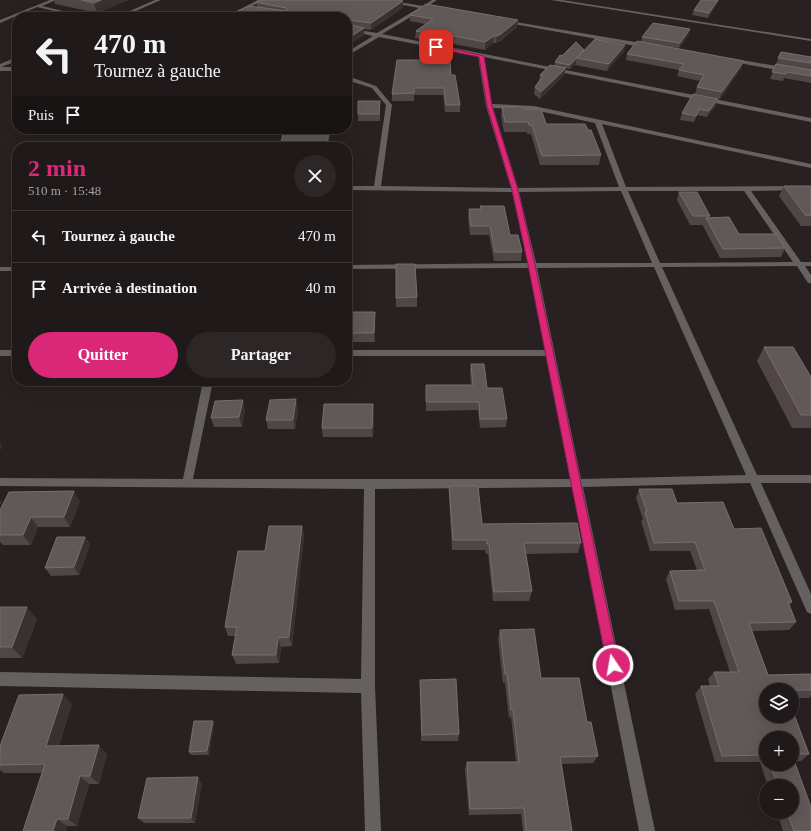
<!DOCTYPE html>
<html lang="fr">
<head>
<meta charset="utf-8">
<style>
  body { margin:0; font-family:Georgia,serif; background:#2c2626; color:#f1f3f6; height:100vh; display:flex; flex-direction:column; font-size:15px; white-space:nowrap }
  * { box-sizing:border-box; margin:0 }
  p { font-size:13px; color:#a1a0a2 }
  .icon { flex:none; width:22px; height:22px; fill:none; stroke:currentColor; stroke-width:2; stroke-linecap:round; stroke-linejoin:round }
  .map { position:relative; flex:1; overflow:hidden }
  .sheet { position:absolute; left:12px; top:142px; width:340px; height:244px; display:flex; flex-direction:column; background:#1f1919; border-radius:16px; box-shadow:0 4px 16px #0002,0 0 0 1px #3c3838 }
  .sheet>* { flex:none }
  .top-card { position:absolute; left:12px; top:12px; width:340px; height:122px; border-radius:16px; box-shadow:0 4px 16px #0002,0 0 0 1px #3c3838; background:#1f1919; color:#f1f3f6; overflow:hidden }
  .buttons { position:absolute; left:759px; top:683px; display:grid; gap:8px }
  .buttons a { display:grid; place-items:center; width:40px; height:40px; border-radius:50%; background:#1f1919; box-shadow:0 4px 16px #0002,0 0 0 1px #3c3838; font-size:20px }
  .pin { position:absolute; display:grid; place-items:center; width:34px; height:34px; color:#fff; margin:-17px; border-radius:8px; box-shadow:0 2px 6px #0006 }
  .me { position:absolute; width:44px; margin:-22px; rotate:348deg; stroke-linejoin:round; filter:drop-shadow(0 0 3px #0008) }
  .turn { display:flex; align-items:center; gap:14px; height:84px; padding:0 16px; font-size:18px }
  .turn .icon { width:52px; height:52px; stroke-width:2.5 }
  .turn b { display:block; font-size:28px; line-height:34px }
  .then { display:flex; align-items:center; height:38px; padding:0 16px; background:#0003; gap:8px; font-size:15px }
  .round { display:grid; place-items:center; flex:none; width:42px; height:42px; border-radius:21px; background:#2c2626 }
  .summary { display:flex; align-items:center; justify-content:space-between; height:68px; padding:0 16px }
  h1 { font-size:24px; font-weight:800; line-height:30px; color:#db2777 }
  .action { display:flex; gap:8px; margin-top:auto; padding:8px 16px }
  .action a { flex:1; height:46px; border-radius:24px; background:#db2777; color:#fff; font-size:16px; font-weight:800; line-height:46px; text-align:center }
  .action a+a { background:#2c2626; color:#f1f3f6 }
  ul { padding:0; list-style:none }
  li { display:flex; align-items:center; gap:12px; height:52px; padding:0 16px; border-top:1px solid #3c3838 }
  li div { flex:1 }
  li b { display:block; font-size:15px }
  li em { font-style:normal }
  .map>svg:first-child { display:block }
</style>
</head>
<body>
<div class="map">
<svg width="811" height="831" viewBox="0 0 811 831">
  <rect width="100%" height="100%" fill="#292121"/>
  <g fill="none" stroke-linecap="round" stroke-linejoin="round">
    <!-- minor -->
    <g fill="#666161" fill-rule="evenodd">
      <polygon points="50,0 56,0 42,6 88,17 80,17 37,7 0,23 0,20"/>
      <polygon points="155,0 161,0 122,17 116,17"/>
      <polygon points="258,0 264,0 231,17 225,17"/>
      <path d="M377,0H387L423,6L432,0H437L428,6L437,8V10L424,9L382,34L811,118V122L484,57L492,104L534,106L811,164V168L602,124L626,187L811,186V190L751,191L801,262H811V266H805L811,275V283H808L797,266L662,267L757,475H811V483H761L811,594V614L807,612L750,483L583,487L655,831H639L572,487L375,489V686L381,831H365L361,693L0,686V672L361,679L364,489L0,486V478L183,479L203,381H213L193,479H570L546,356H347V350H545L529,268L347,269V265L528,263L512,192L347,190V186H374L386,105L372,88L347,80V76L376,86L392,105L381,186L511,188L486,106L478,56L379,37L347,56V52L373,36L347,30V28L377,33L419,8ZM493,108L534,110L595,123L619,187L518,188ZM621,191L652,263H536L519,192ZM628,191H744L793,262L660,263ZM654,267L746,475L581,479L537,268Z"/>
      <polygon points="551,0 562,0 811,39 811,41"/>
      <polygon points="504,20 647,44 650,46 647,48 502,22"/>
      <polygon points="17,57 17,61 1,67 17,67 17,71 0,71 0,64"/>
      <polygon points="730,58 811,72 811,76 728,61 728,59"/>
      <rect x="0" y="267" width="17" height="4"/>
      <rect x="0" y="350" width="17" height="6"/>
    </g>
  </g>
  <!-- wall -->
  <g fill="#504646" fill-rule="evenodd">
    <polygon points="54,0 128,0 97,13 55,4"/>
    <polygon points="719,0 708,18 692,15 694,10"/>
    <polygon points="403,1 403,8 371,30 364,29 364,35 347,46 347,17 236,17 236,12 257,7 256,2"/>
    <polygon points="410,15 517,27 500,41 496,43 493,43 485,50 448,43 451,75 460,105 460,112 445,112 443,95 414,95 414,101 392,101 392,94 432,60 432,42 441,44 415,38 416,31 425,24 410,21"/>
    <polygon points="689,34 679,48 641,42 642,37"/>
    <polygon points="625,45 624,51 607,71 575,65 576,63 570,69 565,68 564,75 540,99 534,94 535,87 539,82 540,75 554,66 555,62 562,56 584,50"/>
    <polygon points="781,52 811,57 811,83 784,78 783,81 770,79"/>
    <polygon points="627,54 742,67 720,99 695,94 697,87 700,81 677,76 679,70 626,60"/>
    <polygon points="380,101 380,121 358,121 358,114"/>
    <polygon points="716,105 707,117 697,115 694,122 680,120 682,113"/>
    <polygon points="502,107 523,109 546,124 588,130 601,155 599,165 540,165 531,134 527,134 527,132 504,132 501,116"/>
    <polygon points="784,186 811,186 811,226 801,226 779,196"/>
    <polygon points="679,192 710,216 710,218 739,234 785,248 781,257 720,258 703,226 703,225 690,225 677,200"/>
    <polygon points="480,206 510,235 522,252 521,261 494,261 489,235 470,235 468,218 469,209 480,209"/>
    <polygon points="396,264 417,297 417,307 396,307"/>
    <polygon points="375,321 375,342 349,342 348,333"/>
    <polygon points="764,347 811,377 811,428 792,428 757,361"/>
    <polygon points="471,364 507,419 506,427 480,428 478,410 426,411 426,385 471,385 470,372"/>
    <polygon points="298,409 295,429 268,429 266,420"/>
    <polygon points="245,410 242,427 214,427 211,418"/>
    <polygon points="374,413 373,437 323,437 322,428"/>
    <polygon points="449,486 482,524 581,543 578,553 526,554 532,591 529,601 493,601 488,554 486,554 485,550 452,550 449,496"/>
    <path d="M639,489L677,503L734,529L792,602L789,605L796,622L789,630L752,631L768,675L811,674V696L809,698H792V690H766L809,754L801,761H794L811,831H783L777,812H792V786H768L760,762H715L695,694L701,686H710L708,679L714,672H730L709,609L675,610L666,579L670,571L697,570L690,551H650L641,521L643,519L636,498ZM766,738L792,764H766Z"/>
    <polygon points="80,501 70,527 38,527 31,545 3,545 0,542 0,510"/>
    <polygon points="302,526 304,536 292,646 281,647 279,663 236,664 232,655 235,636 228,636 225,627 265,551"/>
    <polygon points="85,537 90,545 79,575 51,576 45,568"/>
    <polygon points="0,607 37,619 22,658 0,658"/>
    <polygon points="500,630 541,678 587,722 598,756 593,763 562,764 572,831 523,831 521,814 469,815 465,769 467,762 516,762 511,717 509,718 505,683 503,683 498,639"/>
    <polygon points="420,680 459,734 458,741 421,741"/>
    <polygon points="72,704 59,746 107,754 99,784 89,784 77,826 67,826 23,831 42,773 4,773 0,770 0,746"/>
    <polygon points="214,724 209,755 191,755 189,752"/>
    <polygon points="202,783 195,823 144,823 138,818"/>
  </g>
  <!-- shaded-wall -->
  <g fill="#393030">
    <polygon points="101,0 128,0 97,13 94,3"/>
    <polygon points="718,0 719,0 708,18 709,13"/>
    <polygon points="403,1 403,8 371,30 371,23"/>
    <polygon points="518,20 517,27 496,43 497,36"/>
    <polygon points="364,28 364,35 347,46 347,39"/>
    <polygon points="690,29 689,34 679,48 680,43"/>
    <polygon points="494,36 493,43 485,50 485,42"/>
    <polygon points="625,45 624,51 607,71 609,64"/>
    <polygon points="576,59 576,63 570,69 570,65"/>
    <polygon points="744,61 742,67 720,99 722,92"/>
    <polygon points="566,68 564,75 540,99 541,92"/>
    <polygon points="718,99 716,105 707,117 709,111"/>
    <polygon points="329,129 331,129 329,147 327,147"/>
    <polygon points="375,312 375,342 374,333"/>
    <polygon points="296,399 298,409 295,429 293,420"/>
    <polygon points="243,400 245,410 242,427 239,417"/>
    <polygon points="373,404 374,413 373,437 372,428"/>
    <polygon points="0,443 2,446 0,451"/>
    <polygon points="74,491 80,501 70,527 64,517"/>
    <polygon points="0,500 2,502 0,506"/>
    <polygon points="31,517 38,527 31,545 23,535"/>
    <polygon points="302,526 304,536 292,646 289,637"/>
    <polygon points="85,537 90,545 79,575 74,567"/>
    <polygon points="27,607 37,619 22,658 12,647"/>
    <polygon points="278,638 281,647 279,663 276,655"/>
    <polygon points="63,694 72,704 56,755 46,746"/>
    <polygon points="213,721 214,724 209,755 207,751"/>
    <polygon points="99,745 107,754 99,784 90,776"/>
    <polygon points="80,776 89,784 77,826 68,819"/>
    <polygon points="198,777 202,783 195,823 191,818"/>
    <polygon points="57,819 67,826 66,831 53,831"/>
  </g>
  <!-- building -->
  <g fill="#615858" stroke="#776e6e">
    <polygon points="81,0 101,0 94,3"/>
    <polygon points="261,0 400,0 403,1 371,23 347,20 347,17 249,17 252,16 236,12 249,6 286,11 286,8 256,2"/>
    <polygon points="701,0 718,0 709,13 694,10"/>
    <polygon points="426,4 518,20 501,34 497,36 494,36 485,42 448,35 448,38 416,31 433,19 410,15"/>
    <polygon points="653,23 690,29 680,43 642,37"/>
    <polygon points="347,24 364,28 347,39"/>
    <polygon points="595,39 625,45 609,64 577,58"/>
    <polygon points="637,41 744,61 722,92 697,87 704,75 679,70 684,64 627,54"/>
    <polygon points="432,42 449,45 451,75 455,75 460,105 446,105 444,88 414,88 414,93 392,94 397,60 433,60"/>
    <polygon points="576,42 584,50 570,65 555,62 560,55 562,56"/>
    <polygon points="781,52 811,57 811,63 778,58"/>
    <polygon points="776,64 811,70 811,76 787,72 786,74 772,72"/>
    <polygon points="550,65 566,68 541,92 535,87 543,76 540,75"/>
    <polygon points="693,94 718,99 709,111 699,109 696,116 682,113"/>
    <polygon points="358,101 380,101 379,114 358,114"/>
    <polygon points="502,107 522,107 523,109 541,109 546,124 585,124 588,130 591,130 601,155 542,156 532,125 529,125 528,122 505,122"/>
    <polygon points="284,129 329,129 327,147 280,147"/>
    <polygon points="784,186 811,186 811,215 806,216"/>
    <polygon points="679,192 697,192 710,216 693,216"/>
    <polygon points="480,206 504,206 510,235 518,235 522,252 495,252 490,226 471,226 469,209 481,209"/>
    <polygon points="729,217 739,234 776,234 785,248 723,249 706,218"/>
    <polygon points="396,264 415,264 417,297 396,298"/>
    <polygon points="350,312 375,312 374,333 348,333"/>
    <polygon points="764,347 793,347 811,377 811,415 801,415"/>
    <polygon points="471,364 484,364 487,388 502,388 507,419 480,419 479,402 426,402 426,385 473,385"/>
    <polygon points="296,399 293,420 266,420 270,400"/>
    <polygon points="243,400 239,417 211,418 215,401"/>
    <polygon points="324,404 373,404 372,428 322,428"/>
    <polygon points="449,486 478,486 482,524 577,523 581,543 524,543 532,591 494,592 489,544 487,544 487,540 453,540"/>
    <polygon points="639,489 672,489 677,503 723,502 734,529 761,528 792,602 788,602 796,622 749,623 768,675 811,674 811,690 766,690 766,716 792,716 792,709 809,754 792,754 792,738 766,738 766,755 722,756 701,686 719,686 714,672 739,672 714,601 679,601 670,571 705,570 695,542 654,543 645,512 647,512"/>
    <polygon points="74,491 64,517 31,517 23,535 0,535 0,510 9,492"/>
    <polygon points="269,526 302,526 289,637 278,638 276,655 232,655 237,627 225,627 238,551 265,551"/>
    <polygon points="57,537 85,537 74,567 45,568"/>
    <polygon points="0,607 27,607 12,647 0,647"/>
    <polygon points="534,629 541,678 579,678 587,722 591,722 598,756 560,757 572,831 526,831 524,808 470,809 467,762 519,762 513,709 511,710 507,674 505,674 500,630"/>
    <polygon points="456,679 459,734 422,735 420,680"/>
    <polygon points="63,694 46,746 99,745 90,776 80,776 68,819 57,819 53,831 23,831 45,764 0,765 0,746 19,695"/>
    <polygon points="194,721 213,721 207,751 189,752"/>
    <polygon points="792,755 811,807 811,831 794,831 787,812 792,812 792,786 778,786 770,764 792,764"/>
    <polygon points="198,777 191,818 138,818 147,778"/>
  </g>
  <!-- route -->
  <polygon fill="#db2777" stroke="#8e194d" points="436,45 484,56 492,106 518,190 535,265 619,665 617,669 613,671 609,669 607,665 528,265 512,190 487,106 479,57 435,48"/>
</svg>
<div class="buttons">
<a><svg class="icon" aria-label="layers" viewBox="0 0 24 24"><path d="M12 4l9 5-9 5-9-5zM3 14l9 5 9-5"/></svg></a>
<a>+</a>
<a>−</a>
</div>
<div class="pin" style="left:436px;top:47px;background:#d93025"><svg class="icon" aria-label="arrive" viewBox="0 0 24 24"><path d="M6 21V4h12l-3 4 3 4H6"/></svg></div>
<svg class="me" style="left:613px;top:665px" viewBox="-20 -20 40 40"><circle r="17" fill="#db2777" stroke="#fff" stroke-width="3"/><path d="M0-11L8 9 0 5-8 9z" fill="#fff"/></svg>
<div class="top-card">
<div class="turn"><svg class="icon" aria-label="left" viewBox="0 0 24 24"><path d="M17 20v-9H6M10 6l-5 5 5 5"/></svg><div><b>470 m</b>Tournez à gauche</div></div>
<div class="then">Puis<svg class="icon" aria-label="arrive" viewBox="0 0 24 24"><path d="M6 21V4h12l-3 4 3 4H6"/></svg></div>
</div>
<section class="sheet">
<div class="summary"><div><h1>2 min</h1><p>510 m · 15:48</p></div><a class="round"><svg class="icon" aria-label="close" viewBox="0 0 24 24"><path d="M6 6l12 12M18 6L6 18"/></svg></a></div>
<ul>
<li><svg class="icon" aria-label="left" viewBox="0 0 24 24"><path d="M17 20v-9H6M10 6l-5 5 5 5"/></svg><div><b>Tournez à gauche</b></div><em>470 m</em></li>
<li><svg class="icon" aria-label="arrive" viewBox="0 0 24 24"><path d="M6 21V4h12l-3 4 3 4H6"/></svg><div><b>Arrivée à destination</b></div><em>40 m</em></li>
</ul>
<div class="action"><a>Quitter</a><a>Partager</a></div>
</section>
</div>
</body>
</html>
